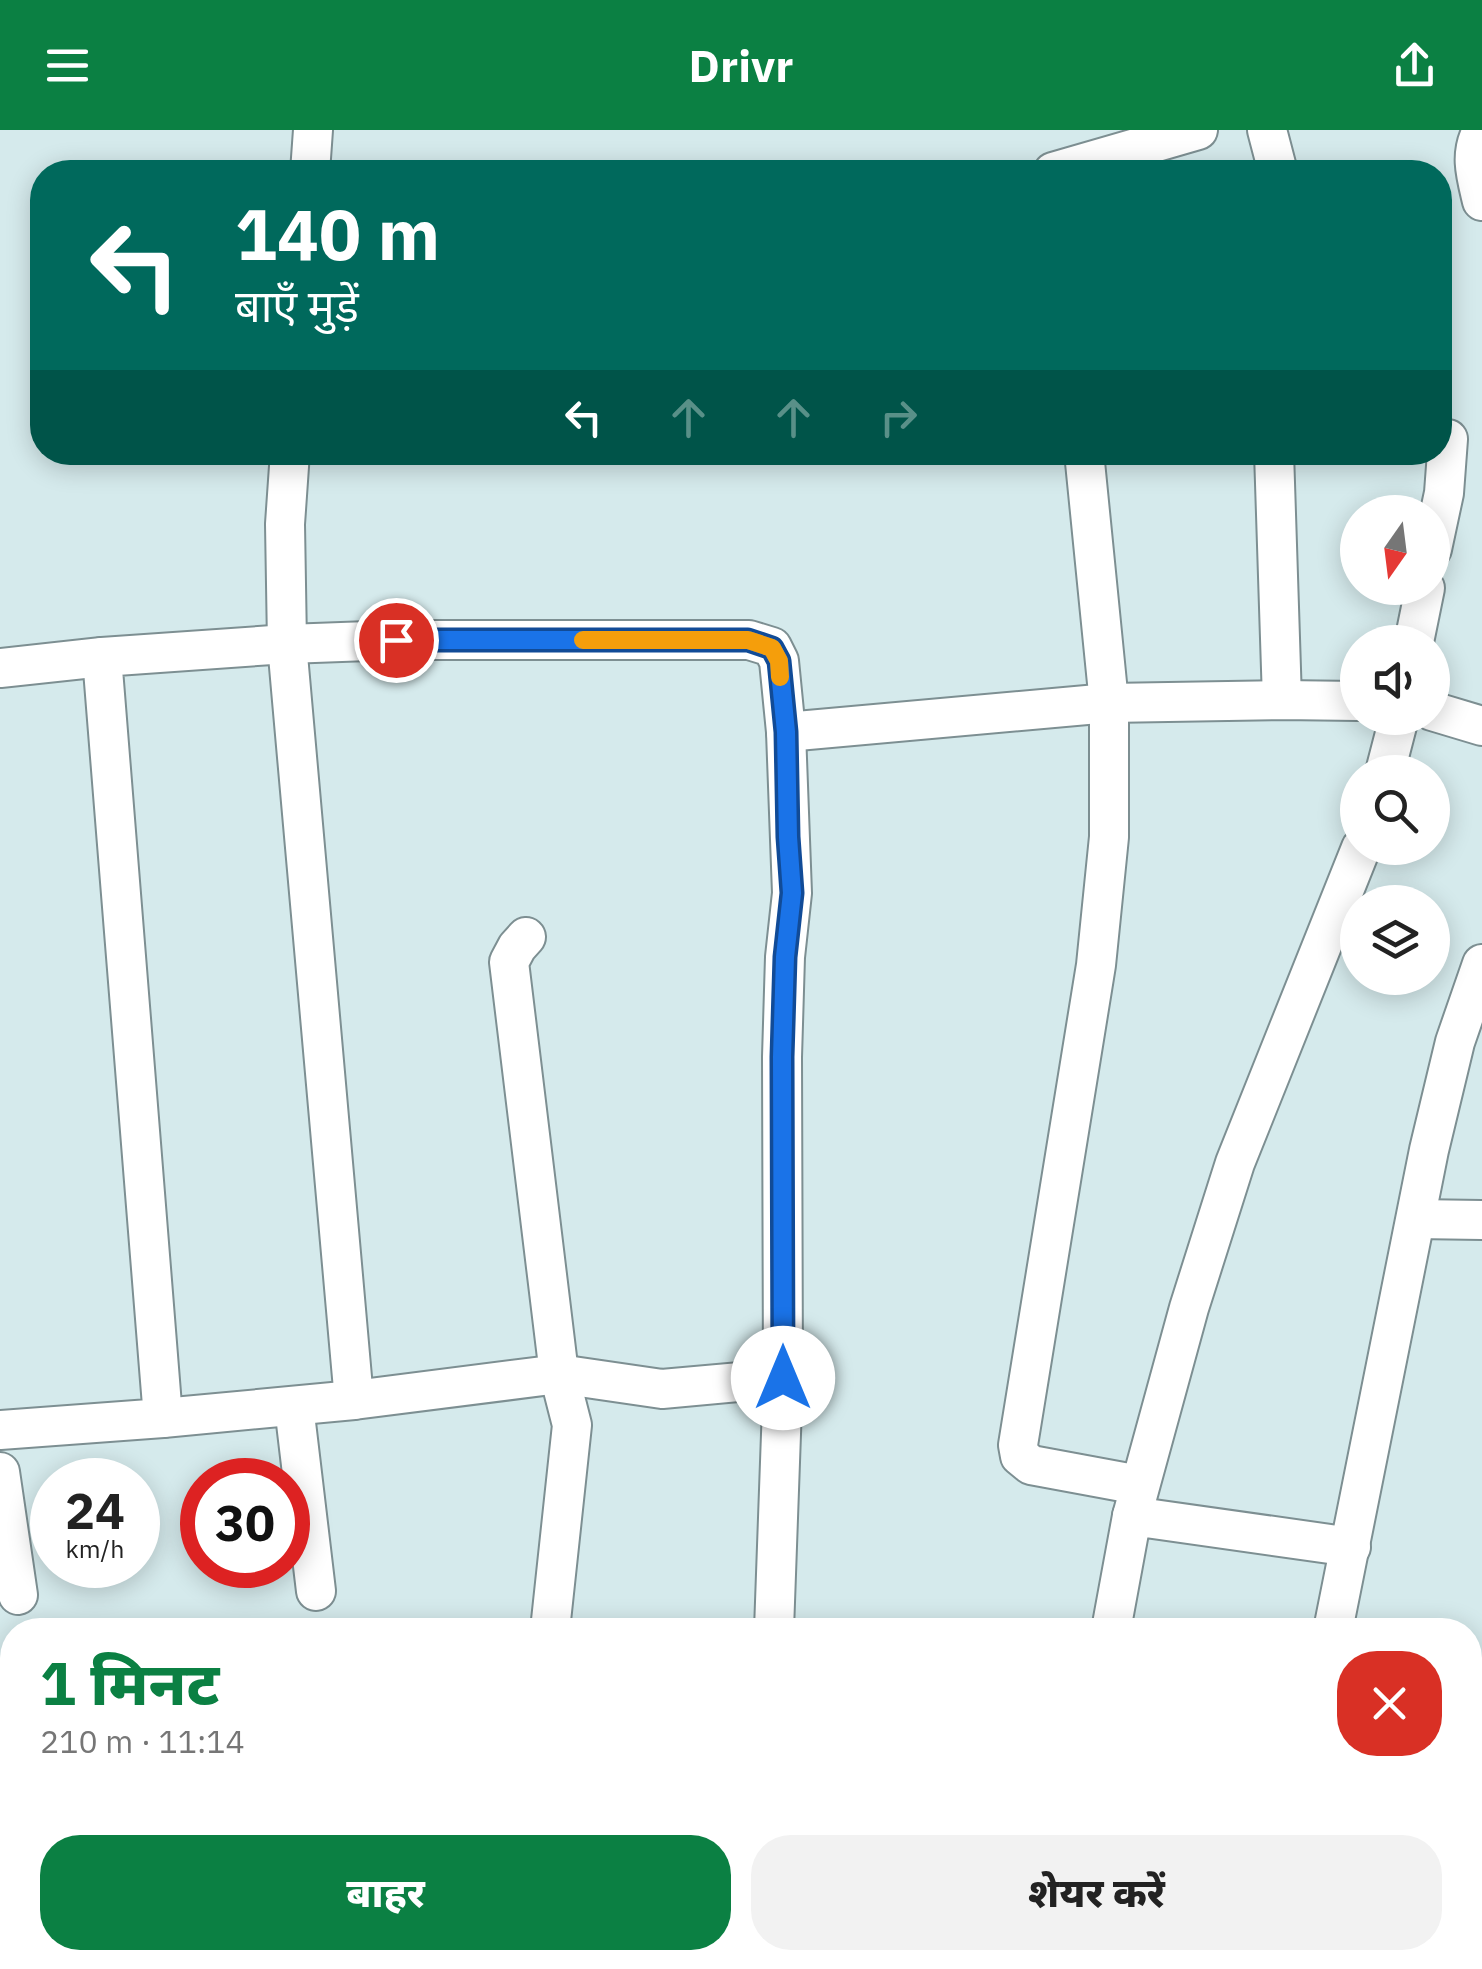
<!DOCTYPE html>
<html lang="hi">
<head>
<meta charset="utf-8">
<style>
  body { margin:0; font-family:"IBM Plex Sans","Noto Sans Devanagari",sans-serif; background:#f2f2f2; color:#222; height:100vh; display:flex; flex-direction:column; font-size:38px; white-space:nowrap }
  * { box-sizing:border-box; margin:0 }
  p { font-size:32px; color:#767676 }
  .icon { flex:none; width:55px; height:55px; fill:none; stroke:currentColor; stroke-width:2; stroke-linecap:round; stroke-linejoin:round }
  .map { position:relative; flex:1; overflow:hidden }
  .panel { position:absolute; left:0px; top:1488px; width:1482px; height:352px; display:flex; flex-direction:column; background:#fff; border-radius:40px 40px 0 0; box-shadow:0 5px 25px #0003 }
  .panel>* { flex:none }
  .top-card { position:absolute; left:30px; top:30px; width:1422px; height:305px; border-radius:40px; box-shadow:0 5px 25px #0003; background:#00695c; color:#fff; overflow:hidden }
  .needle { width:65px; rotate:194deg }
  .fabs { position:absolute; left:1340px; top:365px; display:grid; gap:20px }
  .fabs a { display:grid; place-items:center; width:110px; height:110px; border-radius:50%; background:#fff; box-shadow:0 5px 25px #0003; font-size:50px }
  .speed { position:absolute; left:30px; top:1328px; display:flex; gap:20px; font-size:50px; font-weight:700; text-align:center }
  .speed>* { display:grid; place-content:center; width:130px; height:130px; border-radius:50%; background:#fff; box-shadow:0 5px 25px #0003; line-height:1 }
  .speed small { font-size:25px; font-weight:400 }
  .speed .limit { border:15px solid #d22; background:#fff; color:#111 }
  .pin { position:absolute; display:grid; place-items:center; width:85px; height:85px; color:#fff; margin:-42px; border:5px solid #fff; border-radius:50%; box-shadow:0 2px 10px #0007 }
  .me { position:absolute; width:110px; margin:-55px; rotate:0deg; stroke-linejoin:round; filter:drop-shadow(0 0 8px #0008) }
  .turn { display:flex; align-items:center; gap:35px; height:210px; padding:0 40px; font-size:45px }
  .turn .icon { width:130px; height:130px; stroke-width:2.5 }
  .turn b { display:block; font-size:70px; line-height:85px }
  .lanes { display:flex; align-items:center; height:95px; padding:0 40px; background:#0003; justify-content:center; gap:50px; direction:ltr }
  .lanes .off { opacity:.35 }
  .round { display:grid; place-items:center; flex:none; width:105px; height:105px; border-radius:40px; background:#f2f2f2 }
  .head { display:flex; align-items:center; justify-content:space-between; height:170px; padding:0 40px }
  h1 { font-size:60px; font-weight:800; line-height:75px; color:#0b8043 }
  .action { display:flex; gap:20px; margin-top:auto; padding:20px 40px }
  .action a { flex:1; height:115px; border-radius:40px; background:#0b8043; color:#fff; font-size:40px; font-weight:800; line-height:115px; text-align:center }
  .action a+a { background:#f2f2f2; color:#222 }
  header { display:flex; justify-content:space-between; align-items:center; height:130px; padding:0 40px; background:#0b8043; color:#fff; font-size:45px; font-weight:800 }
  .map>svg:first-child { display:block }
</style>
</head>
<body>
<header><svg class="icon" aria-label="menu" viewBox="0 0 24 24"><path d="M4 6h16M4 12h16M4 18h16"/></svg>Drivr<svg class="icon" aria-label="share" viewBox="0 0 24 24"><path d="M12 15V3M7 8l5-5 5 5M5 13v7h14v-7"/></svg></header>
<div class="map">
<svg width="1482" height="1839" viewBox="0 0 1482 1839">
  <rect width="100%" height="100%" fill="#d5eaec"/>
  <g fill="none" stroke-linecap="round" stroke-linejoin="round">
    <defs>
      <g id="minor">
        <polyline points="1267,0 1278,42"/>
        <path d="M1482,1C1469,24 1476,46 1482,71"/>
        <polyline points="310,42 313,0"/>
        <polyline points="1053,42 1198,0"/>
        <polyline points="290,322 285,394 287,514 354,1270 559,1244 662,1259 783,1248 774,1500"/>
        <polyline points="1084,322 1109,573 1109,707 1096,835 1018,1315 1020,1326 1031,1335 1139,1355"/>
        <polyline points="1274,322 1282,570"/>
        <polyline points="1432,419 1444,363 1448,309 1440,308"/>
        <polyline points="1414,512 1425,458"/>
        <polyline points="0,538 102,527"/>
        <polyline points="1432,581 1482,596"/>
        <polyline points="786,602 1109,573 1282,570 1358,571"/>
        <polyline points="1385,642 1399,588"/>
        <polyline points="526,807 517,817 509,832 559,1244 572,1295 550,1500"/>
        <polyline points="1416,1089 1482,1090"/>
        <polyline points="294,1276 316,1461"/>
        <polyline points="163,1288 354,1270"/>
        <polyline points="0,1300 163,1288 102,527 287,514 396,510 749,510 772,517 779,531 786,602 792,763 785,827 782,927 783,1248"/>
        <polyline points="0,1342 18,1465"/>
        <polyline points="1132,1386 1189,1178 1235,1033 1361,718"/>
        <polyline points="1111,1500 1132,1386 1351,1417"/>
        <polyline points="1333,1500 1429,1020 1455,912 1482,834"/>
        <polyline points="796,1828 798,1839"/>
        <polyline points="1299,1828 1428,1839"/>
        <polyline points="512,1839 513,1828"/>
        <polyline points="1050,1839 1052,1828"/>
      </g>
    </defs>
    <!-- minor casing -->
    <use href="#minor" stroke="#7d8f92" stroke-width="42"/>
    <!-- minor -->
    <use href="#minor" stroke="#fff" stroke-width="38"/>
  </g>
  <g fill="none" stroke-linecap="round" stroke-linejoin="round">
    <defs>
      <polyline id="route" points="396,510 748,510 772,518 779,531 786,602 788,707 792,763 785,827 782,927 783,1248"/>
    </defs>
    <!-- route casing -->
    <use href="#route" stroke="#114b97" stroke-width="25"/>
    <!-- route -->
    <use href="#route" stroke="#1a73e8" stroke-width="18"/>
    <!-- slow -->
    <polyline stroke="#f59e0b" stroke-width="18" points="583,510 748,510 772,518 779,531 780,547"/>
  </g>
</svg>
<div class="fabs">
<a><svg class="needle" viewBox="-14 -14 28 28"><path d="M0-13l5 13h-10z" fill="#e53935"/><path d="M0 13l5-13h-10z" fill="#767676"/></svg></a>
<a><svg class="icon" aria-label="sound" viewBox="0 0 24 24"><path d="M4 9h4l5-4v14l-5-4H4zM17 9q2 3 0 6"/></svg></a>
<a><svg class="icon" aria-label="search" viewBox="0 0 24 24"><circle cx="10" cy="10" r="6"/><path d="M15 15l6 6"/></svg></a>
<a><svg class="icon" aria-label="layers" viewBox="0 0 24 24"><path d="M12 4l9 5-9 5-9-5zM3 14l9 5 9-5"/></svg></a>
</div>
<div class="speed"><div>24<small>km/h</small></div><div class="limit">30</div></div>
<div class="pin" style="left:396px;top:510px;background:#d93025"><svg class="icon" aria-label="arrive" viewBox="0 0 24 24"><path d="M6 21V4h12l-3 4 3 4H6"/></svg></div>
<svg class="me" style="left:783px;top:1248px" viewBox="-20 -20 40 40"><circle r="19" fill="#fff"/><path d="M0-13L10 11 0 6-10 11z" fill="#1a73e8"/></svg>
<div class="top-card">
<div class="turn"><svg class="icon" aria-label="left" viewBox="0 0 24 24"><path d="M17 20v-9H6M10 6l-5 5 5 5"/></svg><div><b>140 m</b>बाएँ मुड़ें</div></div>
<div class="lanes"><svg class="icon" aria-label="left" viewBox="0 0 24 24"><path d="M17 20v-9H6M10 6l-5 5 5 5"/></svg><svg class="icon off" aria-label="ahead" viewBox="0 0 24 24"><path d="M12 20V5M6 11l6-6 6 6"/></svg><svg class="icon off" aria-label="ahead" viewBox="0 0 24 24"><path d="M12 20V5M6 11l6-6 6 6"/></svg><svg class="icon off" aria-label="right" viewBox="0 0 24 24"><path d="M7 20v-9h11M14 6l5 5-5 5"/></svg></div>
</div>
<section class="panel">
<div class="head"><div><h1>1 मिनट</h1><p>210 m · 11:14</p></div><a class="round" style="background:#d93025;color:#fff"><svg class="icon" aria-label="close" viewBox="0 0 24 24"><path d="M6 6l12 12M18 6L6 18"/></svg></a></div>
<div class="action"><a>बाहर</a><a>शेयर करें</a></div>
</section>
</div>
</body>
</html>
